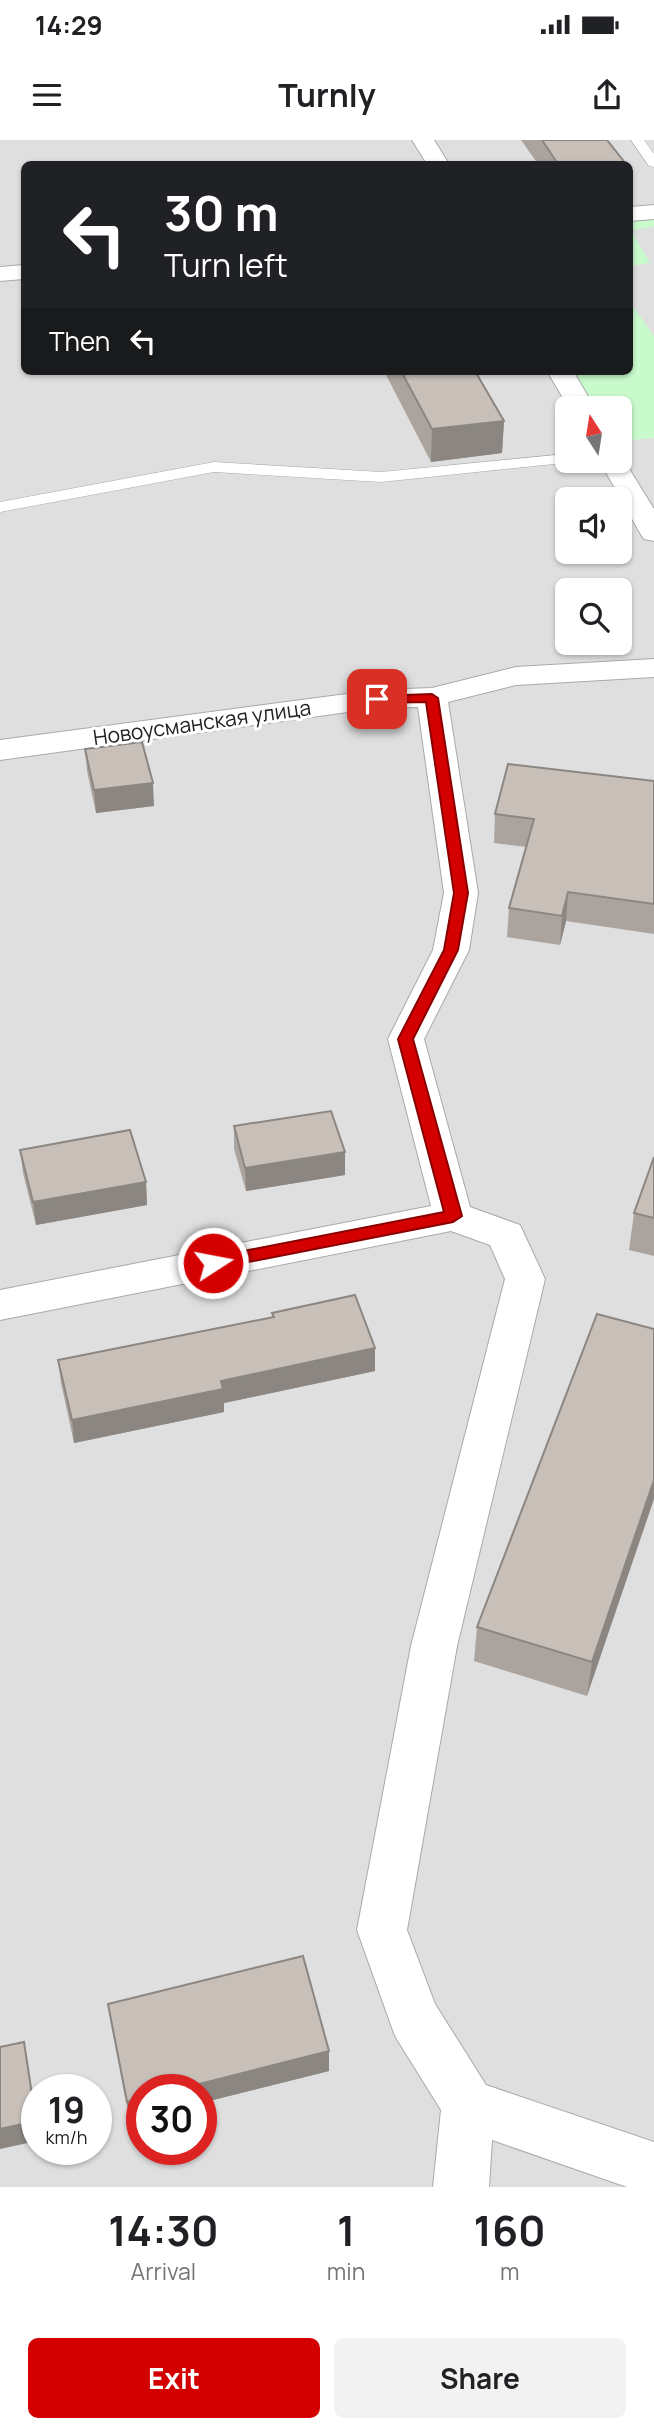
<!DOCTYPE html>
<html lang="en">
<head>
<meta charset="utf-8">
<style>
  body { margin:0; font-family:Manrope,sans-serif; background:#f2f2f2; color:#202124; height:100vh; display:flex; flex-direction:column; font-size:26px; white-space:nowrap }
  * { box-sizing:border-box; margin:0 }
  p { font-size:23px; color:#757577 }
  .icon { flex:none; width:38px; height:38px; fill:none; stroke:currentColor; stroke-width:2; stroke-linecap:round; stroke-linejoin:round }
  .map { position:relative; height:2047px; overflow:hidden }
  .drawer { display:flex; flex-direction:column; background:#fff; flex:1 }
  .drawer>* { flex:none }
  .hud { position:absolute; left:21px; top:21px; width:612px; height:214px; border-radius:10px; box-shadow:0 2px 5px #0004; background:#202124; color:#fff; overflow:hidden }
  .needle { width:46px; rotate:348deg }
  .fabs { position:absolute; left:555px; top:256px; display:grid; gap:14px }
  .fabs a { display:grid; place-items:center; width:77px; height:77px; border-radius:10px; background:#fff; box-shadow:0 2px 5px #0004; font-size:35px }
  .speed { position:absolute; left:21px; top:1934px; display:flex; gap:14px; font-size:35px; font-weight:700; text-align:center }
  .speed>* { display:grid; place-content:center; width:91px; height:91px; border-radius:50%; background:#fff; box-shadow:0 2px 5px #0004; line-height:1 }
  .speed small { font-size:18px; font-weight:400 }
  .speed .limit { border:10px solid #d22; background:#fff; color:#111 }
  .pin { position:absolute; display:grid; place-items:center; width:60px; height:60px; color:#fff; margin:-30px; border-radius:14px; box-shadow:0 4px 10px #0006 }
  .me { position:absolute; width:77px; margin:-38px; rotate:79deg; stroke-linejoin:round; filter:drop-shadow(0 0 5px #0008) }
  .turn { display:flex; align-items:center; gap:24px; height:147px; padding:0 28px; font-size:32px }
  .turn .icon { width:91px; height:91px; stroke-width:2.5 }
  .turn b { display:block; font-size:49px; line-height:60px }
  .then { display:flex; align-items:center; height:66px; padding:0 28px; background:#0003; gap:14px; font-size:26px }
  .eta { display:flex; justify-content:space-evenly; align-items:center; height:119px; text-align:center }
  .eta b { font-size:42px; font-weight:700; line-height:49px }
  .primary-button { display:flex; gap:14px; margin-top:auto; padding:14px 28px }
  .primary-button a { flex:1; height:80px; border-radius:10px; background:#d40000; color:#fff; font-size:28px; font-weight:700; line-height:80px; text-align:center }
  .primary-button a+a { background:#f2f2f2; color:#202124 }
  .status { display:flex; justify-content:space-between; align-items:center; height:49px; padding:0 35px; background:#fff; direction:ltr }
  .status svg { height:19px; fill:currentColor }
  header { display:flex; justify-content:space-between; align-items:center; height:91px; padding:0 28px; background:#fff; font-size:32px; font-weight:700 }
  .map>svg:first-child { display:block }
</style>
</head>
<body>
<div class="status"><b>14:29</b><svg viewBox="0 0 49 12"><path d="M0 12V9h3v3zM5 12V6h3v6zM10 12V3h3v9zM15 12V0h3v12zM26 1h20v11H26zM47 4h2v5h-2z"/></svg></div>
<header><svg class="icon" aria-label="menu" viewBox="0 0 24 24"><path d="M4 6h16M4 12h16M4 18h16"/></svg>Turnly<svg class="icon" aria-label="share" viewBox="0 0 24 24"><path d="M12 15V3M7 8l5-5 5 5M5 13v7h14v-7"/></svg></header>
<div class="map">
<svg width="654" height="2047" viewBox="0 0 654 2047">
  <rect width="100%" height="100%" fill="#f2efe9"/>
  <!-- residential -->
  <path fill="#e0dfdf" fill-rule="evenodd" d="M0,0H654V2047H0ZM24,24H630V231H24ZM567,268H620V320H567ZM567,359H620V411H567ZM567,450H620V502H567ZM37,1950H96V2009H37ZM142,1950H201V2009H142Z"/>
  <!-- park -->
  <g fill="#c8facc">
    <polygon points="654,79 654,87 631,90 650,123 630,126 630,82"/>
    <polygon points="630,162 654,196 654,298 620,301 620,268 595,268 572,231 630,231"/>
  </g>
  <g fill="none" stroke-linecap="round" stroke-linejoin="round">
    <defs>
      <g id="service">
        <polygon points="631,0 644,0 654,14 654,27 649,26"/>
        <polygon points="567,314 567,320 574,320 573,322 381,342 214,332 0,372 0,362 214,322 381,332"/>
      </g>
      <g id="minor">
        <polygon points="412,0 434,0 449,24 427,24"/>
        <polygon points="654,65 654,79 630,81 630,67"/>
        <polygon points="24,125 24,139 0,141 0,127"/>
        <polygon points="547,231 573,231 595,268 569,268"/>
        <polygon points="620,314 654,369 654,401 644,399 640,393 599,320 620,320"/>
        <polygon points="654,519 654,537 516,545 448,562 478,753 469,810 424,899 470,1067 520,1085 545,1139 457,1506 407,1790 435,1864 486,1945 654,2002 654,2047 627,2047 492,2000 489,2047 433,2047 441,1970 395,1896 357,1790 411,1506 505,1139 490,1105 451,1091 0,1180 0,1150 431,1066 388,899 433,810 444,753 418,567 377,568 0,620 0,600 377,550 432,548 516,527"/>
      </g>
    </defs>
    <!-- service casing -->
    <use href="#service" stroke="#a9a9a9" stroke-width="1"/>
    <!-- minor casing -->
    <use href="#minor" stroke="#a9a9a9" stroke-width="2"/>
    <!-- service -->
    <use href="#service" fill="#fff" fill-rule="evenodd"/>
    <!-- minor -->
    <use href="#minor" fill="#fff" fill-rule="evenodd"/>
  </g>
  <!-- wall -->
  <g fill="#aba49e">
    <polygon points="521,0 607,0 626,24 538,24"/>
    <polygon points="384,231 475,231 504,281 502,313 431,322"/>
    <polygon points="85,609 154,666 96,673 87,631"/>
    <polygon points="654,641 654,794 566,781 560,805 507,797 509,768 526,707 494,703 495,674"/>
    <polygon points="234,986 345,1035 246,1051 234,1009"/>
    <polygon points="20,1010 146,1042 147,1065 36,1085 23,1033"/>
    <polygon points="654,1017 654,1116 629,1110 634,1073"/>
    <polygon points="272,1173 375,1231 224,1263 224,1272 74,1303 61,1243 58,1220 272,1178"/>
    <polygon points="654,1189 587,1556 474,1521 477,1487"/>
    <polygon points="108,1864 329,1911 329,1931 201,1963 201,1950 142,1950 142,1978 130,1981 111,1884"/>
  </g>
  <!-- shaded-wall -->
  <g fill="#8b8681">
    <polygon points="504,281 502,313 431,322 432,289"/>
    <polygon points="153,643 154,666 96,673 94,650"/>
    <polygon points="568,752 566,781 560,805 562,776"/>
    <polygon points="345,1012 345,1035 246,1051 245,1028"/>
    <polygon points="146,1042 147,1065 36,1085 33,1062"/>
    <polygon points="375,1208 375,1231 224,1263 224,1272 74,1303 72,1280 221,1241"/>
    <polygon points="654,1340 654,1359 587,1556 592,1522"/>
    <polygon points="24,1902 37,1981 37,2001 0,2009 0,1989"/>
    <polygon points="329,1911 329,1931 201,1963 201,1950 176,1950"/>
    <polygon points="142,1958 142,1978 130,1981 127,1962"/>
  </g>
  <!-- building -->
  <g fill="#c7bfb8" stroke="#8b8681" stroke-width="2">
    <polygon points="542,0 607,0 626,24 558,24"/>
    <polygon points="401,231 475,231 504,281 432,289"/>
    <polygon points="142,602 153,643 94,650 85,609"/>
    <polygon points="508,624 654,641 654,764 568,752 562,776 509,768 534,679 495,674"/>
    <polygon points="331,971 345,1012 245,1028 234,986"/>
    <polygon points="130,990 146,1042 33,1062 20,1010"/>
    <polygon points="654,1017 654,1078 634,1073"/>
    <polygon points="355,1155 375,1208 221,1241 223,1249 72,1280 58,1220 274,1177 272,1173"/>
    <polygon points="597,1174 654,1189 654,1340 592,1522 477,1487"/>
    <polygon points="303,1816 329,1911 176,1950 142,1950 142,1958 127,1962 108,1864"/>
    <polygon points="24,1902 36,1981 0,1989 0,1907"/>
  </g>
  <!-- route -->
  <polygon fill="#d40000" stroke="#8a0000" stroke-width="2" points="432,554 438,558 468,753 458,810 413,899 462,1076 453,1082 213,1129 207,1127 205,1123 207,1118 213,1117 444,1072 398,899 444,810 454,753 426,562 377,563 371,559 377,556"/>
  <g text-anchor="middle" stroke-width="6" stroke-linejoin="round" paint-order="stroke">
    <!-- street labels -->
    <g font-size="21" fill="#222" stroke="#fff">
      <text transform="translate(202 583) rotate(-8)" y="7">Новоусманская улица</text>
    </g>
  </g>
</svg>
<div class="fabs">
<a><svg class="needle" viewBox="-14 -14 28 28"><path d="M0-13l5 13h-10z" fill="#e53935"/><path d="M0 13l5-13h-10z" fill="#757577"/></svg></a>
<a><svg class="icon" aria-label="sound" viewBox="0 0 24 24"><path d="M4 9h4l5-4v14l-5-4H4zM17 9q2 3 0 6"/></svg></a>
<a><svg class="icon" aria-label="search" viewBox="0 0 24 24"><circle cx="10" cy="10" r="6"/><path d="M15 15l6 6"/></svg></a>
</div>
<div class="speed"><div>19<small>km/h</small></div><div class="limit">30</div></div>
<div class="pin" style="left:377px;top:559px;background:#d93025"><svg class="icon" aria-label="arrive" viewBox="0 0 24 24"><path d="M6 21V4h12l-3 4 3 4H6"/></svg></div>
<svg class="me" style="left:213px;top:1123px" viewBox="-20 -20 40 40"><circle r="17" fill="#d40000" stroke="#fff" stroke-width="3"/><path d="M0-11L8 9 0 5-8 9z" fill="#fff"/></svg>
<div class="hud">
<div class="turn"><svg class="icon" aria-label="left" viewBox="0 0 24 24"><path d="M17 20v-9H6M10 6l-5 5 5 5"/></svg><div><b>30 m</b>Turn left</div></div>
<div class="then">Then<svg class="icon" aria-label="left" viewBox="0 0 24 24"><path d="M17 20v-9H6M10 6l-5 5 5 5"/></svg></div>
</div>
</div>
<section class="drawer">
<div class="eta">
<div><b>14:30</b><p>Arrival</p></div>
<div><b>1</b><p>min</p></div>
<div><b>160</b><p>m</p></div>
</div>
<div class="primary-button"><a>Exit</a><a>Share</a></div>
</section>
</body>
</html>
